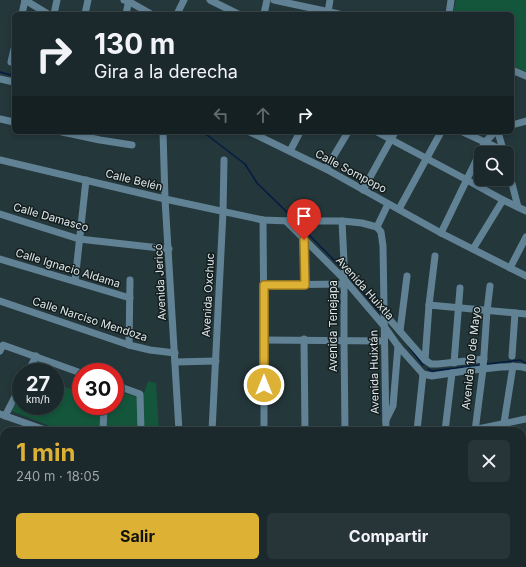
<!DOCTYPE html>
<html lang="es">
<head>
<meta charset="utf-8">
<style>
  body { margin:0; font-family:Inter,sans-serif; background:#283538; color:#f1f3f6; height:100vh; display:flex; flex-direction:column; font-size:15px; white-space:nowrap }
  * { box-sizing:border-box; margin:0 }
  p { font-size:13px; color:#a0a6a9 }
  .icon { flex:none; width:22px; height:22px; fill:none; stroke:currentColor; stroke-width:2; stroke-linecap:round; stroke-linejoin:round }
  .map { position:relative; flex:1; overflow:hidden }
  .panel { position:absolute; left:0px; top:427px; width:526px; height:140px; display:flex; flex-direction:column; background:#1b292c; border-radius:12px 12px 0 0; box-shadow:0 2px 6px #0003,0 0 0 1px #394548 }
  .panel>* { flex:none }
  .hud { position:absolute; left:12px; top:12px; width:502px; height:122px; border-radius:6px; box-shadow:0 2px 6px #0003,0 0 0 1px #394548; background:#1b292c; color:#f1f3f6; overflow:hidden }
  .controls { position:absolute; left:474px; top:146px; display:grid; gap:8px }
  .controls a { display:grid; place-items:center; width:40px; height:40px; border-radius:6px; background:#1b292c; box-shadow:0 2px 6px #0003,0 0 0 1px #394548; font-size:20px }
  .speed { position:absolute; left:12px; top:363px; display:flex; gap:8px; font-size:20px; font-weight:700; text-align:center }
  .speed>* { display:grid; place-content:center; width:52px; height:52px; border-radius:50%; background:#1b292c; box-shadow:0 2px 6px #0003,0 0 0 1px #394548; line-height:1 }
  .speed small { font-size:10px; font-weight:400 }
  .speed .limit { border:6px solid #d22; background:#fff; color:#111 }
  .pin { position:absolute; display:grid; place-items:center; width:34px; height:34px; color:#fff; margin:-41px -17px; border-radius:50% 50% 50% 0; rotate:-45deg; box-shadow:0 0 4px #0007 }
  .pin .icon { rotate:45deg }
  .me { position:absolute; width:44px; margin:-22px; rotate:0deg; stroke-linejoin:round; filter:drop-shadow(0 0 3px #0008) }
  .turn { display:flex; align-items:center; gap:14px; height:84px; padding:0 16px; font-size:18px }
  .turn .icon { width:52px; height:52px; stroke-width:2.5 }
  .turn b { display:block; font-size:28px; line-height:34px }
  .lanes { display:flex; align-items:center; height:38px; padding:0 16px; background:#0003; justify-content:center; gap:20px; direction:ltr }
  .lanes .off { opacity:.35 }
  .round { display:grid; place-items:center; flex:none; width:42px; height:42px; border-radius:6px; background:#283538 }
  .headline { display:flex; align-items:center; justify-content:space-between; height:68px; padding:0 16px }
  h1 { font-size:24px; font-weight:700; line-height:30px; color:#ddb133 }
  .primary-button { display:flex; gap:8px; margin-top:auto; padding:8px 16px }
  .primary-button a { flex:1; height:46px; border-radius:6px; background:#ddb133; color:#111; font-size:16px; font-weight:700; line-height:46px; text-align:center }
  .primary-button a+a { background:#283538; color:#f1f3f6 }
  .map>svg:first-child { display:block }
</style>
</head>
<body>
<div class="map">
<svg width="526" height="567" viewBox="0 0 526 567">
  <rect width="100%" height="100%" fill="#24373a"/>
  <!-- green -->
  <g fill="#14563b">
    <polygon points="456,0 526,0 526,72 512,65 512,14 453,14"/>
    <polygon points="148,381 156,383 159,431 62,431 12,411 21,394 21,406 55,406 55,383 81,393 81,406 115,406 115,390 142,399"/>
  </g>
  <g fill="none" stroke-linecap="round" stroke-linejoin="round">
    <!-- stream -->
    <g stroke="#021c45" stroke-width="1.5">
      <polyline points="0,72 14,76"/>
      <polyline points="198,132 207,135 245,164 257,183 293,218"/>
      <polyline points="298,224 338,264"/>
      <polyline points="349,275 381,314"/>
      <polyline points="409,347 423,365"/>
      <polyline points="487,364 520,360 526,363"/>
      <polyline points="428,369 432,371 481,365"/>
    </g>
    <!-- minor -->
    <g stroke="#618295" stroke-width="7">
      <polyline points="25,0 48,14"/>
      <polyline points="124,0 128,1 151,14"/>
      <polyline points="210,0 238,14"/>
      <polyline points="274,0 339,14"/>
      <polyline points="328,12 330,0"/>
      <polyline points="22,14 25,0"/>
      <polyline points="54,14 57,0"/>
      <polyline points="85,14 88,0"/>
      <polyline points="126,14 129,0"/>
      <polyline points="177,14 184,0"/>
      <polyline points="264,14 267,0"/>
      <polyline points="449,14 451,0"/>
      <polyline points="11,62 14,49"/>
      <polyline points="512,70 526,76"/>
      <polyline points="0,79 14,82"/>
      <polyline points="0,119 14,122"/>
      <polyline points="512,125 526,121"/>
      <polyline points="62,132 100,140 132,145"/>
      <polyline points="163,132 165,199 179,431"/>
      <polyline points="250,132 326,169 441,233 526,276"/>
      <polyline points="377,132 467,180 503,200 526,211"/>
      <polyline points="463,132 504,151"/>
      <polyline points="498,132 504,153"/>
      <polyline points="290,151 300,132"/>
      <polyline points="0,160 165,199 263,220 289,221 342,221 362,223 377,227"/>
      <polyline points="507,164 518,207"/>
      <polyline points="326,169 348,132"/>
      <polyline points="363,190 395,132"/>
      <polyline points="399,209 441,132"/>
      <polyline points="0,214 79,239 169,249"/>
      <polyline points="263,220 264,340 264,431"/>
      <polyline points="286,221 344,279 384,326 398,346 423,374"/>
      <polyline points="342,221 344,262 344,340 345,431"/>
      <polyline points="377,227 381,232 383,246 386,431"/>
      <polyline points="377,227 388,204"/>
      <polyline points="441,233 485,142 495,132"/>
      <polyline points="304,240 305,285"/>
      <polyline points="473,249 503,200"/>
      <polyline points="0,259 130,298"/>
      <polyline points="510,268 526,237"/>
      <polyline points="75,281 86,180"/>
      <polyline points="264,285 344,284"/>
      <polyline points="0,301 129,345 150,350 175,353"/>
      <polyline points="429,305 526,314"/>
      <polyline points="384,313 425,360 431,364 438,364 484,359"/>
      <polyline points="400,331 407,276"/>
      <polyline points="304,339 305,431"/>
      <polyline points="264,340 384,341"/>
      <polyline points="129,345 130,280"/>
      <polyline points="0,351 3,345 81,373"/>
      <polyline points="512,356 515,313"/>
      <polyline points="425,360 429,305 435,256"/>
      <polyline points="175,362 216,361"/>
      <polyline points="454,363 460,288"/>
      <polyline points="28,372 36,356"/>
      <path d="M423,374L432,376C455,372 478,369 501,367C509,367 519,365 526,368"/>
      <polyline points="115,385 140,394 141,431"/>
      <polyline points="0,414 48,431"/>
      <polyline points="5,416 21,385"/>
      <polyline points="386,420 393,406 398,346"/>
      <polyline points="103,431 104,406"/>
      <polyline points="212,431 223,212 224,160"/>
      <polyline points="417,431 423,374"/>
      <polyline points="445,431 452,373"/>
      <polyline points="468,431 526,419"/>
      <polyline points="475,431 483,369 487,311 490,286"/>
      <polyline points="503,431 504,423 513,366"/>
      <polyline points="0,453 4,454"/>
      <polyline points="0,489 4,490"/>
      <polyline points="522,520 526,477"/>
      <polyline points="0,532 4,533"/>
      <polyline points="99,563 111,567"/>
      <polyline points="148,563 148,567"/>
      <polyline points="184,563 184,567"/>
      <polyline points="224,563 224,567"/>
      <polyline points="266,563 266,567"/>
      <polyline points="16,567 17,563"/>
      <polyline points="68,567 68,563"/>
      <polyline points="305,567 305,563"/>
      <polyline points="345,567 345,563"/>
      <polyline points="375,567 376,563"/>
      <polyline points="404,567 405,563"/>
      <polyline points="434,567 434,563"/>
      <polyline points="462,567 462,563"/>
      <polyline points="518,567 518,563"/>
    </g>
  </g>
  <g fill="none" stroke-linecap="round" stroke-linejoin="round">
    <defs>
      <polyline id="route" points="264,385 264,285 305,285 304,240"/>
    </defs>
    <!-- route casing -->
    <use href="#route" stroke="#907321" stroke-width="10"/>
    <!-- route -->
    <use href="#route" stroke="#ddb133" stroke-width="7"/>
  </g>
  <g text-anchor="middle" stroke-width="3" stroke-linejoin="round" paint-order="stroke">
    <!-- street labels -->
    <g font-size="11" fill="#dde8ea" stroke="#141d1e">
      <text transform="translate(351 171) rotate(28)" y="4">Calle Sompopo</text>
      <text transform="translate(134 180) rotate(14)" y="4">Calle Belén</text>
      <text transform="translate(51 217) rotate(16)" y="4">Calle Damasco</text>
      <text transform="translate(68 268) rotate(17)" y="4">Calle Ignacio Aldama</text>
      <text transform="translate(160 282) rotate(-93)" y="4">Avenida Jericó</text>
      <text transform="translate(365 288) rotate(48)" y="4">Avenida Huixtla</text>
      <text transform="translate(208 295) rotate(-87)" y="4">Avenida Oxchuc</text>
      <text transform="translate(90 319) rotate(18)" y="4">Calle Narciso Mendoza</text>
      <text transform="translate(333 326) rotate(-90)" y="4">Avenida Tenejapa</text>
      <text transform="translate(471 358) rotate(-84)" y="4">Avenida 10 de Mayo</text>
      <text transform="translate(374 372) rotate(-91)" y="4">Avenida Huixtán</text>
    </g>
  </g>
</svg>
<div class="controls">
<a><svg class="icon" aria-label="search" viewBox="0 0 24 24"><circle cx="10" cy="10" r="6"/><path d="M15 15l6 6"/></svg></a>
</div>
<div class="speed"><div>27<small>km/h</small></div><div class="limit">30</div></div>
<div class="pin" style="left:304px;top:240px;background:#d93025"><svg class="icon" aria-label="arrive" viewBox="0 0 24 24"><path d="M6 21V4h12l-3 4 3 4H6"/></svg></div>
<svg class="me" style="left:264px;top:385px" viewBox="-20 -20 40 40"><circle r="17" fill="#ddb133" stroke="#fff" stroke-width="3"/><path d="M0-11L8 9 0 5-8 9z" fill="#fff"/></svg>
<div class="hud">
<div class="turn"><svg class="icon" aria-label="right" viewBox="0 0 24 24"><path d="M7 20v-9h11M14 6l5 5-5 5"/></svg><div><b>130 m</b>Gira a la derecha</div></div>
<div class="lanes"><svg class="icon off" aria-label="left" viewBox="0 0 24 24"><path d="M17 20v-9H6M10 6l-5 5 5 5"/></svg><svg class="icon off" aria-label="ahead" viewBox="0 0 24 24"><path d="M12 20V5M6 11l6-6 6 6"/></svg><svg class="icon" aria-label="right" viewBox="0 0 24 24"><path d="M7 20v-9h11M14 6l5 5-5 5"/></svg></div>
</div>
<section class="panel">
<div class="headline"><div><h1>1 min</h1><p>240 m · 18:05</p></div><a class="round"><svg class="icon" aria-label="close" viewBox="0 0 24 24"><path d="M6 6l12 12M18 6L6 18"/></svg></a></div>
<div class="primary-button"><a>Salir</a><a>Compartir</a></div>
</section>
</div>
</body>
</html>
